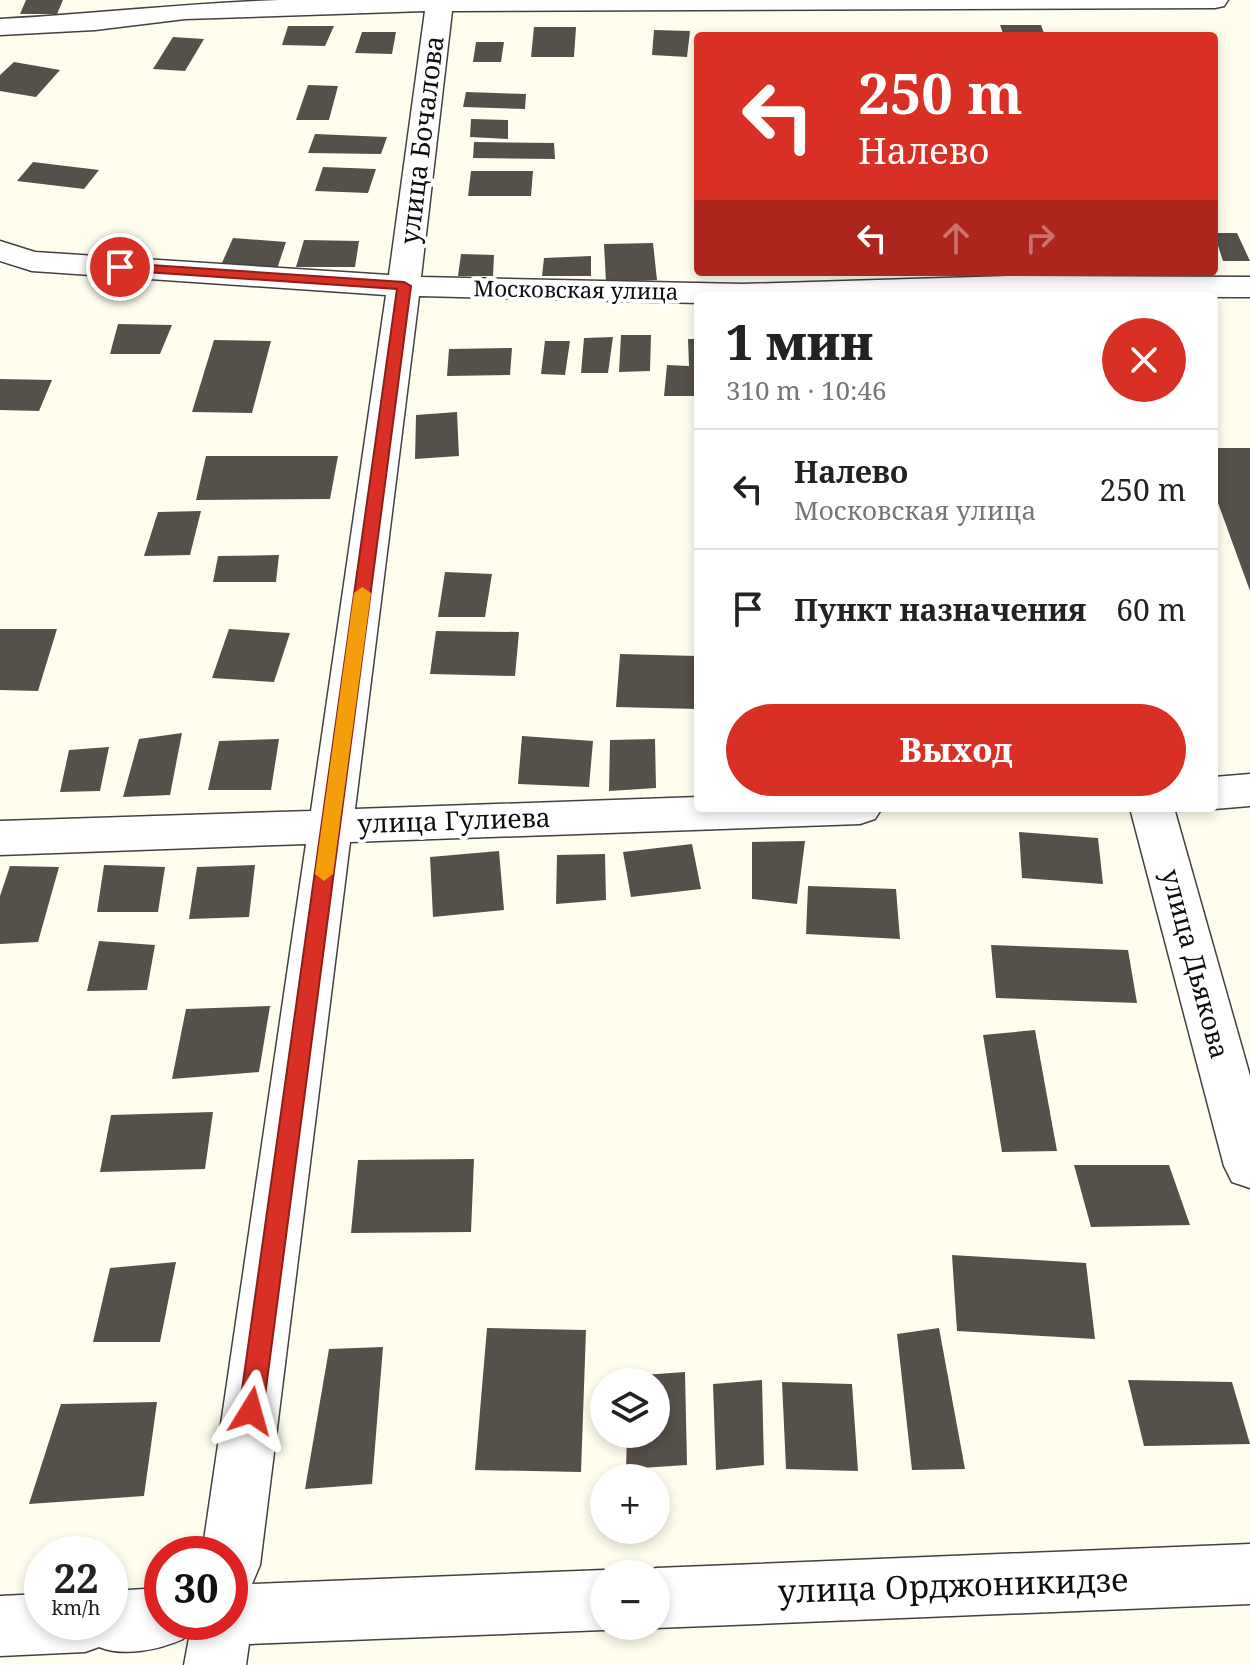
<!DOCTYPE html>
<html lang="ru">
<head>
<meta charset="utf-8">
<style>
  body { margin:0; font-family:"Noto Serif",serif; background:#f2f2f2; color:#222; height:100vh; display:flex; flex-direction:column; font-size:30px; white-space:nowrap }
  * { box-sizing:border-box; margin:0 }
  p { font-size:26px; color:#767676 }
  .icon { flex:none; width:44px; height:44px; fill:none; stroke:currentColor; stroke-width:2; stroke-linecap:round; stroke-linejoin:round }
  .map { position:relative; flex:1; overflow:hidden }
  .sheet { position:absolute; left:694px; top:292px; width:524px; height:520px; display:flex; flex-direction:column; background:#fff; border-radius:8px; box-shadow:0 4px 12px #0003 }
  .sheet>* { flex:none }
  .guide { position:absolute; left:694px; top:32px; width:524px; height:244px; border-radius:8px; box-shadow:0 4px 12px #0003; background:#d93025; color:#fff; overflow:hidden }
  .controls { position:absolute; left:590px; top:1368px; display:grid; gap:16px }
  .controls a { display:grid; place-items:center; width:80px; height:80px; border-radius:50%; background:#fff; box-shadow:0 4px 12px #0003; font-size:40px }
  .speed { position:absolute; left:24px; top:1536px; display:flex; gap:16px; font-size:40px; font-weight:700; text-align:center }
  .speed>* { display:grid; place-content:center; width:104px; height:104px; border-radius:50%; background:#fff; box-shadow:0 4px 12px #0003; line-height:1 }
  .speed small { font-size:20px; font-weight:400 }
  .speed .limit { border:12px solid #d22; background:#fff; color:#111 }
  .pin { position:absolute; display:grid; place-items:center; width:68px; height:68px; color:#fff; margin:-34px; border:4px solid #fff; border-radius:50%; box-shadow:0 2px 8px #0007 }
  .me { position:absolute; width:88px; margin:-44px; rotate:8deg; stroke-linejoin:round; filter:drop-shadow(0 0 6px #0008) }
  .turn { display:flex; align-items:center; gap:28px; height:168px; padding:0 32px; font-size:36px }
  .turn .icon { width:104px; height:104px; stroke-width:2.5 }
  .turn b { display:block; font-size:56px; line-height:68px }
  .lanes { display:flex; align-items:center; height:76px; padding:0 32px; background:#0003; justify-content:center; gap:40px; direction:ltr }
  .lanes .off { opacity:.35 }
  .round { display:grid; place-items:center; flex:none; width:84px; height:84px; border-radius:42px; background:#f2f2f2 }
  .summary { display:flex; align-items:center; justify-content:space-between; height:136px; padding:0 32px }
  h1 { font-size:48px; font-weight:800; line-height:60px }
  .button { display:flex; gap:16px; margin-top:auto; padding:16px 32px }
  .button a { flex:1; height:92px; border-radius:48px; background:#d93025; color:#fff; font-size:32px; font-weight:800; line-height:92px; text-align:center }
  ul { padding:0; list-style:none }
  li { display:flex; align-items:center; gap:24px; height:120px; padding:0 32px; border-top:2px solid #e0e0e0 }
  li div { flex:1 }
  li b { display:block; font-size:30px }
  li em { font-style:normal }
  .map>svg:first-child { display:block }
</style>
</head>
<body>
<div class="map">
<svg width="1250" height="1665" viewBox="0 0 1250 1665">
  <rect width="100%" height="100%" fill="#fffeee"/>
  <!-- building -->
  <g fill="#56504a">
    <polygon points="26,0 63,0 57,14 20,14"/>
    <polygon points="1000,25 1041,25 1045,36 1004,36"/>
    <polygon points="288,26 334,26 325,46 282,45"/>
    <polygon points="534,27 576,27 574,57 531,57"/>
    <polygon points="654,30 690,31 687,57 652,55"/>
    <polygon points="362,32 396,32 392,54 355,53"/>
    <polygon points="173,37 204,39 185,71 153,69"/>
    <polygon points="476,42 504,42 501,62 473,62"/>
    <polygon points="14,62 60,70 36,97 0,91 0,75"/>
    <polygon points="308,85 338,86 329,120 296,120"/>
    <polygon points="466,92 526,94 525,109 463,107"/>
    <polygon points="471,119 508,120 508,139 470,137"/>
    <polygon points="315,134 387,137 381,154 308,153"/>
    <polygon points="474,142 554,143 555,159 473,158"/>
    <polygon points="33,162 99,170 84,189 17,181"/>
    <polygon points="323,167 376,169 368,193 315,191"/>
    <polygon points="471,171 533,171 531,196 468,196"/>
    <polygon points="1214,233 1237,233 1250,261 1223,261"/>
    <polygon points="233,238 286,242 276,272 221,265"/>
    <polygon points="304,240 359,241 355,267 296,267"/>
    <polygon points="653,243 657,280 606,282 604,244"/>
    <polygon points="461,254 494,255 493,276 458,276"/>
    <polygon points="591,256 591,276 542,276 544,258"/>
    <polygon points="118,324 172,325 160,354 110,354"/>
    <polygon points="621,335 651,335 650,371 619,372"/>
    <polygon points="613,337 608,373 581,373 584,338"/>
    <polygon points="688,339 698,339 698,396 664,396 667,365 689,366"/>
    <polygon points="214,340 271,341 252,413 192,412"/>
    <polygon points="545,341 570,341 565,375 541,374"/>
    <polygon points="512,348 510,375 447,376 449,349"/>
    <polygon points="0,379 52,380 39,411 0,410"/>
    <polygon points="457,412 459,456 415,459 416,415"/>
    <polygon points="1214,448 1250,448 1250,591 1214,492"/>
    <polygon points="206,456 338,456 330,499 196,500"/>
    <polygon points="201,511 190,555 144,556 158,512"/>
    <polygon points="279,555 276,582 213,582 218,556"/>
    <polygon points="445,572 492,574 485,617 438,617"/>
    <polygon points="0,629 57,629 38,691 0,690"/>
    <polygon points="229,629 290,633 274,682 212,678"/>
    <polygon points="436,631 519,632 515,676 430,674"/>
    <polygon points="620,654 698,656 698,709 616,707"/>
    <polygon points="182,733 170,795 123,797 139,739"/>
    <polygon points="522,736 593,741 589,787 518,784"/>
    <polygon points="279,739 271,790 208,790 219,741"/>
    <polygon points="655,739 656,788 609,791 610,740"/>
    <polygon points="109,747 100,791 60,792 69,750"/>
    <polygon points="1019,832 1098,838 1103,884 1022,878"/>
    <polygon points="805,841 797,904 752,899 752,842"/>
    <polygon points="692,844 701,889 631,897 623,852"/>
    <polygon points="499,851 504,910 433,917 430,857"/>
    <polygon points="605,854 606,900 556,904 557,855"/>
    <polygon points="104,865 165,867 158,912 97,912"/>
    <polygon points="255,865 249,917 189,919 197,867"/>
    <polygon points="10,866 59,867 38,942 0,944 0,896"/>
    <polygon points="808,886 896,889 900,939 806,934"/>
    <polygon points="99,941 155,945 147,990 87,991"/>
    <polygon points="991,945 1128,950 1137,1003 996,998"/>
    <polygon points="270,1006 259,1072 172,1079 186,1009"/>
    <polygon points="1035,1030 1057,1151 1002,1152 983,1035"/>
    <polygon points="213,1112 205,1169 100,1172 111,1115"/>
    <polygon points="474,1159 471,1232 351,1233 358,1160"/>
    <polygon points="1074,1165 1169,1165 1190,1225 1091,1227"/>
    <polygon points="952,1255 1086,1263 1095,1339 957,1331"/>
    <polygon points="176,1262 160,1342 93,1342 110,1268"/>
    <polygon points="487,1328 586,1330 581,1472 475,1470"/>
    <polygon points="939,1328 965,1469 912,1470 897,1334"/>
    <polygon points="383,1347 372,1484 305,1489 329,1349"/>
    <polygon points="685,1372 687,1465 626,1469 627,1434 656,1434 656,1382 629,1382 629,1376"/>
    <polygon points="762,1380 764,1465 716,1470 713,1384"/>
    <polygon points="1128,1380 1232,1382 1250,1444 1144,1446"/>
    <polygon points="782,1382 852,1384 858,1471 786,1469"/>
    <polygon points="157,1402 144,1496 29,1504 61,1404"/>
  </g>
  <g fill="none" stroke-linecap="round" stroke-linejoin="round">
    <defs>
      <g id="minor">
        <path d="M280,0H1228L1224,6L1215,8L452,11L421,277L743,284L1009,276L1250,277V297L698,296V303L419,296L355,809L698,797V808H882L875,819L860,824L350,842L260,1565L252,1584L604,1570L614,1574H604V1626H614L604,1630L249,1644L246,1665H184L192,1622H230V1554H202L306,844L0,855V821L311,811L386,295L32,271L0,261V241L35,252L389,275L425,11L185,19L95,30L0,35V19C94,14 187,3 280,0Z"/>
        <polygon points="1250,774 1250,806 1214,809 1211,808 1214,808 1214,777"/>
        <polygon points="1130,808 1174,808 1250,1076 1250,1188 1232,1182 1224,1166"/>
        <polygon points="1250,1544 1250,1604 656,1628 651,1626 656,1626 656,1574 641,1574 656,1568"/>
        <path d="M162,1588V1622H191L183,1639C159,1650 124,1657 99,1647L85,1652L0,1656V1596L42,1594V1622H110V1591Z"/>
      </g>
    </defs>
    <!-- minor casing -->
    <use href="#minor" stroke="#414141" stroke-width="3"/>
    <!-- minor -->
    <use href="#minor" fill="#fff" fill-rule="evenodd"/>
  </g>
  <!-- route -->
  <polygon fill="#d93025" stroke="#8d1f18" stroke-width="2" points="120,263 404,282 411,286 263,1411 259,1419 251,1422 243,1419 239,1411 397,289 116,270 116,265"/>
  <!-- slow -->
  <polygon fill="#f59e0b" points="362,587 371,593 333,874 324,881 315,874 354,593"/>
  <g text-anchor="middle" stroke-width="8" stroke-linejoin="round" paint-order="stroke">
    <!-- far-street labels -->
    <g font-size="22" fill="#0e0e0e" stroke="#fff">
      <text transform="translate(576 290) rotate(1)" y="8">Московская улица</text>
    </g>
    <!-- street labels -->
    <g font-size="26" fill="#0e0e0e" stroke="#fff">
      <text transform="translate(422 140) rotate(-83)" y="9">улица Бочалова</text>
      <text transform="translate(454 821) rotate(-2)" y="9">улица Гулиева</text>
      <text transform="translate(1195 964) rotate(75)" y="9">улица Дьякова</text>
    </g>
    <!-- near-street labels -->
    <g font-size="32" fill="#0e0e0e" stroke="#fff">
      <text transform="translate(953 1586) rotate(-2)" y="11">улица Орджоникидзе</text>
    </g>
  </g>
</svg>
<div class="controls">
<a><svg class="icon" aria-label="layers" viewBox="0 0 24 24"><path d="M12 4l9 5-9 5-9-5zM3 14l9 5 9-5"/></svg></a>
<a>+</a>
<a>−</a>
</div>
<div class="speed"><div>22<small>km/h</small></div><div class="limit">30</div></div>
<div class="pin" style="left:120px;top:267px;background:#d93025"><svg class="icon" aria-label="arrive" viewBox="0 0 24 24"><path d="M6 21V4h12l-3 4 3 4H6"/></svg></div>
<svg class="me" style="left:251px;top:1411px" viewBox="-20 -20 40 40"><path d="M0-17L14 15 0 8-14 15z" fill="#d93025" stroke="#fff" stroke-width="4"/></svg>
<div class="guide">
<div class="turn"><svg class="icon" aria-label="left" viewBox="0 0 24 24"><path d="M17 20v-9H6M10 6l-5 5 5 5"/></svg><div><b>250 m</b>Налево</div></div>
<div class="lanes"><svg class="icon" aria-label="left" viewBox="0 0 24 24"><path d="M17 20v-9H6M10 6l-5 5 5 5"/></svg><svg class="icon off" aria-label="ahead" viewBox="0 0 24 24"><path d="M12 20V5M6 11l6-6 6 6"/></svg><svg class="icon off" aria-label="right" viewBox="0 0 24 24"><path d="M7 20v-9h11M14 6l5 5-5 5"/></svg></div>
</div>
<section class="sheet">
<div class="summary"><div><h1>1 мин</h1><p>310 m · 10:46</p></div><a class="round" style="background:#d93025;color:#fff"><svg class="icon" aria-label="close" viewBox="0 0 24 24"><path d="M6 6l12 12M18 6L6 18"/></svg></a></div>
<ul>
<li><svg class="icon" aria-label="left" viewBox="0 0 24 24"><path d="M17 20v-9H6M10 6l-5 5 5 5"/></svg><div><b>Налево</b><p>Московская улица</p></div><em>250 m</em></li>
<li><svg class="icon" aria-label="arrive" viewBox="0 0 24 24"><path d="M6 21V4h12l-3 4 3 4H6"/></svg><div><b>Пункт назначения</b></div><em>60 m</em></li>
</ul>
<div class="button"><a>Выход</a></div>
</section>
</div>
</body>
</html>
